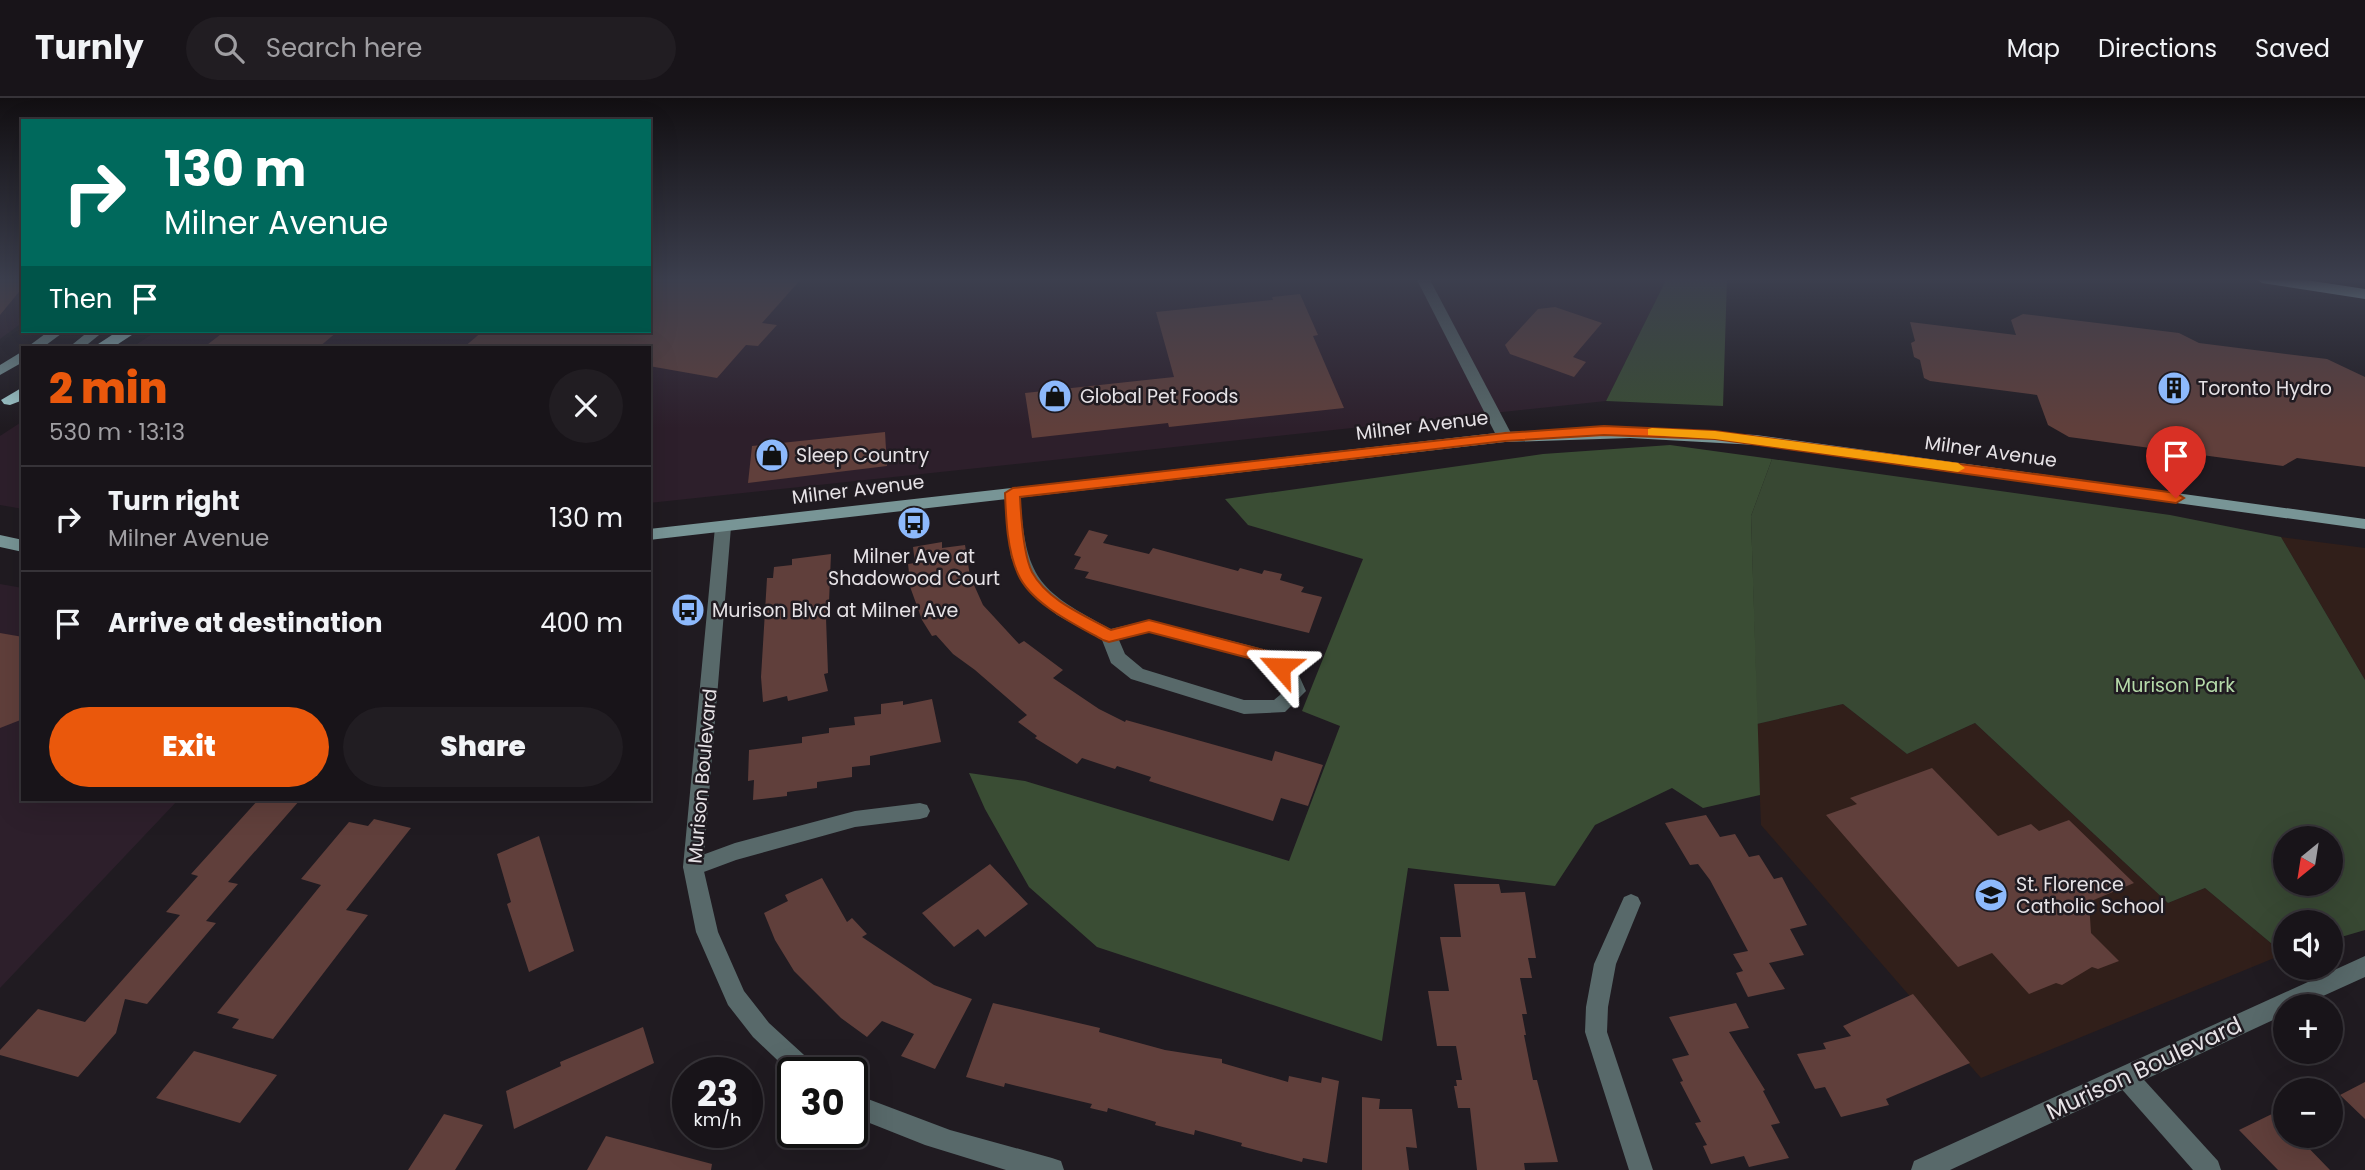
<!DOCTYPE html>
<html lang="en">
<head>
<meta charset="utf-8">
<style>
  body { margin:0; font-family:Poppins,sans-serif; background:#211d22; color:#f1f3f6; height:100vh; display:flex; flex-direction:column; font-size:26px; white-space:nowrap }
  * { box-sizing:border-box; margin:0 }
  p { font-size:23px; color:#9f9ea2 }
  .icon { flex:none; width:38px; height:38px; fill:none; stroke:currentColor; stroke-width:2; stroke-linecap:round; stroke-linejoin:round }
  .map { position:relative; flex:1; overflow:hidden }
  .drawer { position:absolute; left:21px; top:248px; width:630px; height:455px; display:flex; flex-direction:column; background:#181419; border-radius:0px; box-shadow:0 7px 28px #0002,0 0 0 2px #363338 }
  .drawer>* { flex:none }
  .hud { position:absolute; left:21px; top:21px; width:630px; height:214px; border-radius:0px; box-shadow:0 7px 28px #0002,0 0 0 2px #363338; background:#00695c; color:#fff; overflow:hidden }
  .needle { width:46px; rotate:210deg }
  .tools { position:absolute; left:2273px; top:728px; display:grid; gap:14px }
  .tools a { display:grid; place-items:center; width:70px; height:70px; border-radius:50%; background:#181419; box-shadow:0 7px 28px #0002,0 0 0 2px #363338; font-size:35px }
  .speed { position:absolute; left:672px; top:959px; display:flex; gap:14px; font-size:35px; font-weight:700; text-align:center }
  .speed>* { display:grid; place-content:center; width:91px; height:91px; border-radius:50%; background:#181419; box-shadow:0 7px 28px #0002,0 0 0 2px #363338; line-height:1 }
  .speed small { font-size:18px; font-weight:400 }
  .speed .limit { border:4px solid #111; border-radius:10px; background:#fff; color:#111 }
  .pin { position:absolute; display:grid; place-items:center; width:60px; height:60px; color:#fff; margin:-72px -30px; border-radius:50% 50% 50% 0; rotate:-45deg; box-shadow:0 0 7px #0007 }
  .pin .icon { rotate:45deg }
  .me { position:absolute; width:77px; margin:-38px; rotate:295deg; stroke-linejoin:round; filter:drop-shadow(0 0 5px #0008) }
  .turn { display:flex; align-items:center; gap:24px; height:147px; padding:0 28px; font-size:32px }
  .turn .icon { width:91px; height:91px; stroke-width:2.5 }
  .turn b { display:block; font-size:49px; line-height:60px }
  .then { display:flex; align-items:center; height:66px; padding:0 28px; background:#0003; gap:14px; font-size:26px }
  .round { display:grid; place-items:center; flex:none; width:74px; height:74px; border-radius:37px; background:#211d22 }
  .summary { display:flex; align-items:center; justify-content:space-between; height:119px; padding:0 28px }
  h1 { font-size:42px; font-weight:800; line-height:52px; color:#ea580c }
  .cta { display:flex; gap:14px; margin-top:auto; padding:14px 28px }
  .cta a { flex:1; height:80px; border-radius:42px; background:#ea580c; color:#fff; font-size:28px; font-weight:800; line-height:80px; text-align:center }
  .cta a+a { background:#211d22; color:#f1f3f6 }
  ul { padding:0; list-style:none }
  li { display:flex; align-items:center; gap:21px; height:105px; padding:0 28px; border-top:2px solid #363338 }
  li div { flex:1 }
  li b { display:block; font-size:26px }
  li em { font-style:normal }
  header { display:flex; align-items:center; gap:42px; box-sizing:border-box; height:98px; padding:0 35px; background:#181419; border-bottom:2px solid #363338 }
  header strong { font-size:33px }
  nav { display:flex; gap:38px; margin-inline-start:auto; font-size:24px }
  .search { width:490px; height:63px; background:#211d22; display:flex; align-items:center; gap:18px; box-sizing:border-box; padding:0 24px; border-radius:38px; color:#9f9ea2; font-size:26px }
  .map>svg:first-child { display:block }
</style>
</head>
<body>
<header>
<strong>Turnly</strong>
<div class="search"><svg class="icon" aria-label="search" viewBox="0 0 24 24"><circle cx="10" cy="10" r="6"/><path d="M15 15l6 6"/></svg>Search here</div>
<nav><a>Map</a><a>Directions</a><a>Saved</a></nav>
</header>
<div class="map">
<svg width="2365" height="1072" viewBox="0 0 2365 1072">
  <rect width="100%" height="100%" fill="#201b21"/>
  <!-- commercial -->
  <g fill="#2d1f2b">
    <polygon points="0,180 23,180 23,224 0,241"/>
    <polygon points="649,180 1667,180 1606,303 649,405 649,250 131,250 157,233 649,233"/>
    <polygon points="23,323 23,411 0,407 0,338"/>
    <polygon points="0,486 23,490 23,702 178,702 0,890"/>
  </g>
  <!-- education -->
  <g fill="#311f1a">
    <polygon points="2281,439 2365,450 2365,582"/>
    <polygon points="1843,606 1907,656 1975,625 2168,805 2205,790 2284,856 1981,980 1761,727 1757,626"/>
  </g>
  <!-- green -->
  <path fill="#384833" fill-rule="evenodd" d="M1772,361L2170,417L2281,439L2365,582V832L2331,842V824H2286L2284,856L2205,790L2168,805L1975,625L1907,656L1843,606L1757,626L1751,418ZM2286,740H2331V786H2286Z"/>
  <!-- forest -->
  <g fill="#3a4d34">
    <polygon points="1667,180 1727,180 1723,308 1606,303"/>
    <polygon points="1670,347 1772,361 1751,418 1760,697 1703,710 1672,690 1595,727 1555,788 1408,770 1382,943 1097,849 1029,789 985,711 969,675 1025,683 1289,763 1340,628 1302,613 1363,461 1248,427 1225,401 1543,356"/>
  </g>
  <!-- building -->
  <g fill="#603f3b">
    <polygon points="0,180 23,180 23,189 0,217"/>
    <polygon points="649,180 802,180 762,225 777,227 758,248 746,247 717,280 649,268 649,250 463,250 483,233 649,233"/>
    <polygon points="1300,196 1318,237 1313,238 1344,310 1169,329 1168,325 1032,340 1025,295 1174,279 1156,214 1273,202 1272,199"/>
    <polygon points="1555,209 1602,225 1573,259 1586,264 1574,279 1510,256 1505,247 1538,211"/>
    <polygon points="2023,216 2179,235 2199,245 2327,261 2365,279 2365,369 2297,360 2283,368 2069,339 2048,327 2037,297 1930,283 1924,280 1920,262 1914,259 1911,245 1915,243 1910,224 2016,237 2011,222"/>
    <polygon points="225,233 338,233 318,250 203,250"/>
    <polygon points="885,334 887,368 748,385 752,348"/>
    <polygon points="1089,432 1108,437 1103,445 1149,456 1153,450 1238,473 1240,470 1262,476 1264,472 1282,476 1280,482 1304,489 1301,494 1322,499 1309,535 1085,480 1089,474 1074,471 1081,459 1074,457"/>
    <polygon points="942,444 942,450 965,447 970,478 983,507 1019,546 1024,543 1063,572 1053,580 1099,611 1125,624 1126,622 1272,663 1275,653 1323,667 1308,708 1281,700 1273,723 1149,683 1151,679 1117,668 1115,671 1082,660 1077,666 1035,640 1037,638 1018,624 1027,617 975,572 953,556 936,537 932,538 922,522 908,483 910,483 908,466 915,465 913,449"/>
    <polygon points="831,456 829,504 826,520 828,575 824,576 828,593 788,603 787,598 763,604 761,579 767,480 773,480 774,469 792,467 792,461"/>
    <polygon points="0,535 23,539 23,621 0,630"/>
    <polygon points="932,601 941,644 870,658 870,667 852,669 852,679 817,684 817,690 787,694 787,698 753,702 754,682 748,683 749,652 802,645 802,639 829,635 829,630 855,627 854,619 881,616 881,606 903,603 903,607"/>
    <polygon points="1932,670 1998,738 2031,726 2039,733 2069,722 2134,785 2089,804 2091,835 2119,863 2098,871 2092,869 2062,887 2056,885 2029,896 1992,855 1958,869 1826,717 1857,706 1850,700"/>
    <polygon points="258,702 300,702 228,784 238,786 206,823 216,825 147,906 125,901 116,935 78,979 0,957 0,952 38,911 85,924 180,817 166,814 198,778 191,776"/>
    <polygon points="1706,717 1720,739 1735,736 1749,759 1759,757 1774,781 1782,779 1807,827 1790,831 1804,857 1769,865 1785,891 1748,899 1736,875 1743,873 1733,856 1748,853 1710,782 1698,766 1690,767 1665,725"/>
    <polygon points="374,721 411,730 346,812 368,817 273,941 232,930 239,921 217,915 321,787 301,781 349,724 368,728"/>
    <polygon points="539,738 574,853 529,874 507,806 511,804 497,756"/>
    <polygon points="990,766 1028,806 985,839 978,831 954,849 922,815"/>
    <polygon points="822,780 847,824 852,820 867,836 862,839 934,887 972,901 935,971 901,958 914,936 882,923 867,939 841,920 794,873 775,842 764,815 788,803 785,797"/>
    <polygon points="1454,786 1499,786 1501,795 1525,794 1536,860 1528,860 1532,880 1520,880 1527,916 1522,916 1526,937 1524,937 1533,982 1537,982 1558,1064 1524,1065 1525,1072 1477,1072 1470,1010 1458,1010 1454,988 1457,988 1456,982 1462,982 1456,948 1437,948 1428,893 1449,893 1440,839 1461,839"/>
    <polygon points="1913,896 1970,965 1886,1001 1889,1007 1841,1019 1825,989 1815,991 1797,956 1826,951 1823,945 1851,938 1843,928"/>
    <polygon points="993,905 1100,930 1099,934 1165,952 1222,961 1222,965 1288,984 1289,978 1321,985 1322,979 1339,983 1327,1065 1303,1060 1302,1064 1241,1048 1242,1045 1195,1032 1194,1037 1155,1027 1156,1024 1108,1010 1107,1014 1090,1010 1092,1006 1005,985 1004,989 966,979"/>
    <polygon points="1736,905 1749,930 1729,934 1765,992 1763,993 1780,1025 1771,1027 1789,1060 1749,1069 1744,1058 1711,1066 1703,1048 1707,1047 1695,1025 1701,1024 1680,984 1683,983 1672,961 1689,957 1669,919"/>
    <polygon points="643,929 654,965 514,1031 506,993 561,968 560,964"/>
    <polygon points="194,953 215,959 277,977 240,1025 156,1000"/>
    <polygon points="2365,984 2365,1021 2340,997"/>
    <polygon points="1362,999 1380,1001 1379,1011 1412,1011 1417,1050 1406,1049 1409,1072 1362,1072"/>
    <polygon points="2274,1015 2286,1026 2286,1038 2297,1038 2330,1072 2278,1072 2239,1032"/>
    <polygon points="444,1016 483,1027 455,1072 408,1072"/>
    <polygon points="606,1038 712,1066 711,1072 587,1072"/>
  </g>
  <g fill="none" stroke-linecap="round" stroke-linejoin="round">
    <!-- minor -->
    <g fill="#58696a" fill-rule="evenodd">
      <polygon points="1416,180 1429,180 1513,339 1510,342 1505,344 1497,339"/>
      <path d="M1012,390L1020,395C1025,480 1037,492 1111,531L1149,522L1275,554L1297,573L1306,593L1285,614L1244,616L1131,581L1111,565L1102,542L1057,517L1027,491L1011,459L1004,395ZM1149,534L1263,564L1283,582L1287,591L1274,602H1244L1143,571L1125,556L1119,542Z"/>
      <polygon points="920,705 927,707 930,713 927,719 920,721 855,729 736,762 693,778 686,775 683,769 686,763 735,745 855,713"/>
      <polygon points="1631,796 1638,799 1641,805 1616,866 1608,909 1607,934 1653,1072 1629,1072 1585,934 1586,909 1594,866 1624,799"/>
      <polygon points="2127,969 2135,972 2218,1063 2221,1072 2193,1072 2119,988 2115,980 2119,972"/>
    </g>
    <!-- tertiary -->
    <g fill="#58696a" fill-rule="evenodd">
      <polygon points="723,424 731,429 703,769 718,834 744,893 769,925 815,967 818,975 793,975 793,977 753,939 728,907 696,834 683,769 715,429"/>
      <polygon points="2365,858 2365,879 2301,908 2286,908 2286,916 1950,1072 1911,1072 1914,1063"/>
      <polygon points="852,995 950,1032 1052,1060 1061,1063 1064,1072 1006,1072 925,1047 852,1018"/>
    </g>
    <!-- secondary -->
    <g fill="#789596" fill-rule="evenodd">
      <polygon points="49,233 65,233 42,250 26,250"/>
      <polygon points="89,233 104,233 83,250 68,250"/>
      <polygon points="23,253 23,264 0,277 0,267"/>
      <polygon points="1630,330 1756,337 2365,421 2365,431 1756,347 1630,340 1505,344 649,442 649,431 1505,334"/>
      <polygon points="0,437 23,442 23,454 0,449"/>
    </g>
    <!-- motorway -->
    <g fill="#a9d6d8" fill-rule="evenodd">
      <polygon points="2254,180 2293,180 2365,191 2365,201 2262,185"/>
      <polygon points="118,233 138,233 112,250 92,250"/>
      <polygon points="23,289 23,302 10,307 4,306 1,302"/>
    </g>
  </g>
  <!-- sky -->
  <linearGradient id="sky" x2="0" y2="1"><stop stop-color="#120f12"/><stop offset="0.55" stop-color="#3c3f4e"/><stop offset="1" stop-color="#3c3f4e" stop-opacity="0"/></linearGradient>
  <rect width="2365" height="330" fill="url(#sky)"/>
  <!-- route -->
  <path fill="#ea580c" stroke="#983908" stroke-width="2" d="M1604,328L1715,333L2176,395L2184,400L2176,405L1715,341L1604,337L1505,343L1020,399C1021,419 1023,456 1032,474C1048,503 1084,517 1111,532L1149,522L1275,555L1288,569L1280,575L1264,564L1149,534L1109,544L1103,542C1076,527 1031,506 1018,476C1007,452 1006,420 1005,395L1013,390L1505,335Z"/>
  <!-- slow -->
  <polygon fill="#f59e0b" points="1652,330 1715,333 1958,365 1965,370 1958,374 1715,341 1648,337 1648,331"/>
  <!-- icons -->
  <defs>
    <symbol id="building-disc" viewBox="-11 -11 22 22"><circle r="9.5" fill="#8db9fc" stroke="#201b21"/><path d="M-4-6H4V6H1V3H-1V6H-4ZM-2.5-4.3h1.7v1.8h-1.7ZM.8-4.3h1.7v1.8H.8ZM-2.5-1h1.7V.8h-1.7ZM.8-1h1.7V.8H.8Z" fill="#111"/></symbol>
    <symbol id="shop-disc" viewBox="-11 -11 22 22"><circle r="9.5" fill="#8db9fc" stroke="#201b21"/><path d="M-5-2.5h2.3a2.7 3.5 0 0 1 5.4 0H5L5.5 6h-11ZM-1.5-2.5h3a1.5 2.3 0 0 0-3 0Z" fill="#111"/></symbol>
    <symbol id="bus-disc" viewBox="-11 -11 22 22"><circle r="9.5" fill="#8db9fc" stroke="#201b21"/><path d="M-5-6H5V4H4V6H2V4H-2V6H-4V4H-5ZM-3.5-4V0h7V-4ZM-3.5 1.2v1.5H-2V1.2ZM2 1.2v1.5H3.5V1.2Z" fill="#111"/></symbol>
    <symbol id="school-disc" viewBox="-11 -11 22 22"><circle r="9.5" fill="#8db9fc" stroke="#201b21"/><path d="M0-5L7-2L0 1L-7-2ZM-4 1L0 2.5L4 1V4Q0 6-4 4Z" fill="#111"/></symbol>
  </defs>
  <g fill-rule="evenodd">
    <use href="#building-disc" x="2155" y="271" width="38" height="38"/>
    <use href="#shop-disc" x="1036" y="279" width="38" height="38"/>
    <use href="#shop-disc" x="753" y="338" width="38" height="38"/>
    <use href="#bus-disc" x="895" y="406" width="38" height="38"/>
    <use href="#bus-disc" x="669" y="493" width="38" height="38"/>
    <use href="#school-disc" x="1972" y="778" width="38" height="38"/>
  </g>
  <g text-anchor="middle" stroke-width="5" stroke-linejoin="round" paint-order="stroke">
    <!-- poi labels -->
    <g font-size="19" fill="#e6e2e6" stroke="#201b21" text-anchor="start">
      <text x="2198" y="297">Toronto Hydro</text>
      <text x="1080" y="305">Global Pet Foods</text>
      <text x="796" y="364">Sleep Country</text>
      <text x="914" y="465" text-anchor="middle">Milner Ave at<tspan x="914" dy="22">Shadowood Court</tspan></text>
      <text x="712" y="519">Murison Blvd at Milner Ave</text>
      <text x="2016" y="793">St. Florence<tspan x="2016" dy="22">Catholic School</tspan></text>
    </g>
    <!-- street labels -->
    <g font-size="19" fill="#e6e2e6" stroke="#201b21">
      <text transform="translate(1422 327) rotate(-7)" y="7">Milner Avenue</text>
      <text transform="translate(1991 353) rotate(8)" y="7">Milner Avenue</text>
      <text transform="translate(858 391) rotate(-7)" y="7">Milner Avenue</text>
      <text transform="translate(702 678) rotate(-85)" y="7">Murison Boulevard</text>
    </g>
    <!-- park labels -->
    <g font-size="19" fill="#b5daa9" stroke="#201b21">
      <text x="2175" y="594">Murison Park</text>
    </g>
    <!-- near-street labels -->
    <g font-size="23" fill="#e6e2e6" stroke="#201b21">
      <text transform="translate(2144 970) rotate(-25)" y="8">Murison Boulevard</text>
    </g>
  </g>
</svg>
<div class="tools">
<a><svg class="needle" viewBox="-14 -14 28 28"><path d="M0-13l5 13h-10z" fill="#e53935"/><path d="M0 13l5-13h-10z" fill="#9f9ea2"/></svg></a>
<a><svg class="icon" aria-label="sound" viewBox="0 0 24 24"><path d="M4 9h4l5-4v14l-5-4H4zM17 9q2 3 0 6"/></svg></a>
<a>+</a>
<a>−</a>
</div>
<div class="speed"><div>23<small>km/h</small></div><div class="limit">30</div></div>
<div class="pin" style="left:2176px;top:400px;background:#d93025"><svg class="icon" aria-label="arrive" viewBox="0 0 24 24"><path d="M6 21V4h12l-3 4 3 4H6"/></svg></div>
<svg class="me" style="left:1280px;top:569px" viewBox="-20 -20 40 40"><path d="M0-17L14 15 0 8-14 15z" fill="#ea580c" stroke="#fff" stroke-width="4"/></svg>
<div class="hud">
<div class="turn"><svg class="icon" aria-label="right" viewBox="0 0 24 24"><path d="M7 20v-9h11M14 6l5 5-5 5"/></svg><div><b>130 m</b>Milner Avenue</div></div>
<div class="then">Then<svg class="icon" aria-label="arrive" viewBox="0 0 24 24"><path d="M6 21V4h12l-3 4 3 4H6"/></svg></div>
</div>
<section class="drawer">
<div class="summary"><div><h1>2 min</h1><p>530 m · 13:13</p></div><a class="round"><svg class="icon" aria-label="close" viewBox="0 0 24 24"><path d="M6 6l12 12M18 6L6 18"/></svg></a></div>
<ul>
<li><svg class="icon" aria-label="right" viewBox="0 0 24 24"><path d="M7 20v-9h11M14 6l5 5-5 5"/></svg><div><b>Turn right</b><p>Milner Avenue</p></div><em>130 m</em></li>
<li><svg class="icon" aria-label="arrive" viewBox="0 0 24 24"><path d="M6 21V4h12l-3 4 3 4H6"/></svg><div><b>Arrive at destination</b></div><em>400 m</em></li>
</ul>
<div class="cta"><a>Exit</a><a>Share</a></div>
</section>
</div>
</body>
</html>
